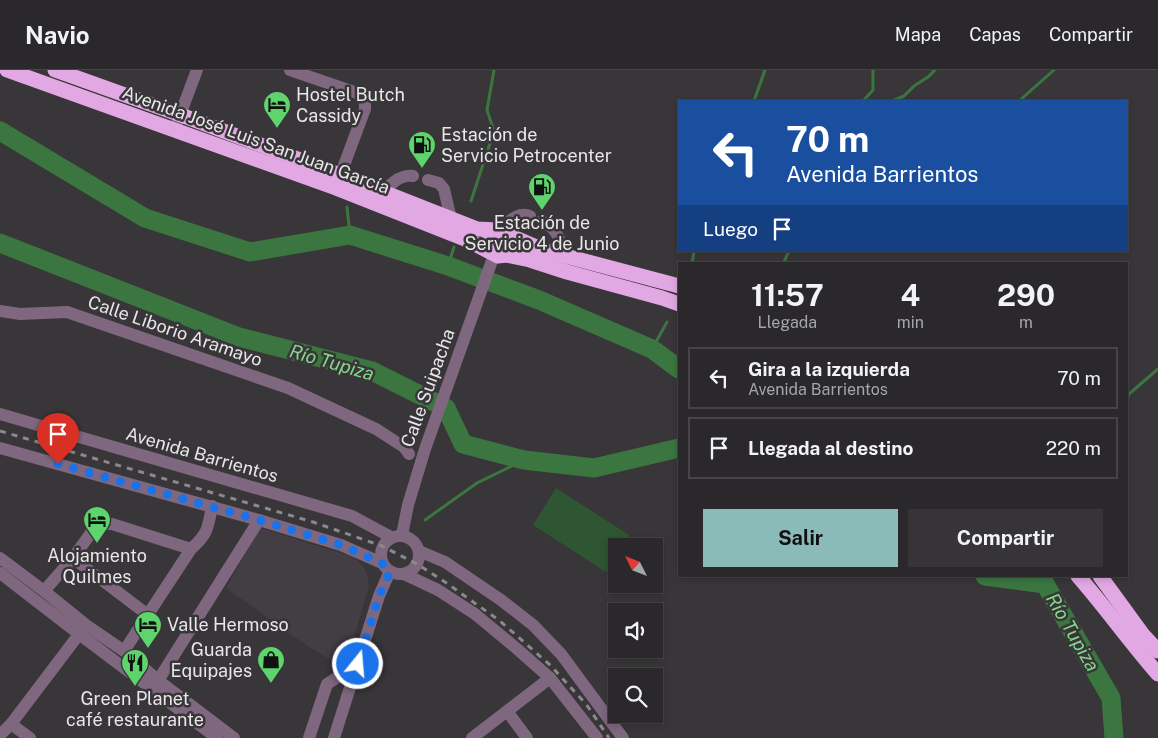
<!DOCTYPE html>
<html lang="es">
<head>
<meta charset="utf-8">
<style>
  body { margin:0; font-family:"Public Sans",sans-serif; background:#363436; color:#f1f3f6; height:100vh; display:flex; flex-direction:column; font-size:19px; white-space:nowrap }
  * { box-sizing:border-box; margin:0 }
  p { font-size:16px; color:#a5a6a8 }
  .icon { flex:none; width:28px; height:28px; fill:none; stroke:currentColor; stroke-width:2; stroke-linecap:round; stroke-linejoin:round }
  .map { position:relative; flex:1; overflow:hidden }
  .sheet { position:absolute; left:678px; top:192px; width:450px; height:315px; display:flex; flex-direction:column; background:#2a282a; border-radius:0px; box-shadow:0 2px 8px #0003,0 0 0 1px #464447 }
  .sheet>* { flex:none }
  .banner { position:absolute; left:678px; top:30px; width:450px; height:152px; border-radius:0px; box-shadow:0 2px 8px #0003,0 0 0 1px #464447; background:#1a4fa0; color:#fff; overflow:hidden }
  .needle { width:32px; rotate:312deg }
  .buttons { position:absolute; left:608px; top:468px; display:grid; gap:10px }
  .buttons a { display:grid; place-items:center; width:55px; height:55px; border-radius:0px; background:#2a282a; box-shadow:0 2px 8px #0003,0 0 0 1px #464447; font-size:25px }
  .pin { position:absolute; display:grid; place-items:center; width:42px; height:42px; color:#fff; margin:-51px -21px; border-radius:50% 50% 50% 0; rotate:-45deg; box-shadow:0 0 5px #0007 }
  .pin .icon { rotate:45deg }
  .me { position:absolute; width:55px; margin:-28px; rotate:17deg; stroke-linejoin:round; filter:drop-shadow(0 0 4px #0008) }
  .turn { display:flex; align-items:center; gap:18px; height:105px; padding:0 25px; font-size:22px }
  .turn .icon { width:65px; height:65px; stroke-width:2.5 }
  .turn b { display:block; font-size:35px; line-height:42px }
  .then { display:flex; align-items:center; height:48px; padding:0 25px; background:#0003; gap:10px; font-size:19px }
  .eta { display:flex; justify-content:space-evenly; align-items:center; height:85px; text-align:center }
  .eta b { font-size:30px; font-weight:700; line-height:35px }
  .cta { display:flex; gap:10px; margin-top:auto; padding:10px 25px }
  .cta a { flex:1; height:58px; border-radius:0px; background:#8bbbb9; color:#111; font-size:20px; font-weight:700; line-height:58px; text-align:center }
  .cta a+a { background:#363436; color:#f1f3f6 }
  ul { padding:0; list-style:none }
  li { display:flex; align-items:center; gap:15px; height:62px; margin:0 10px 8px; padding:0 15px; border:2px solid #464447; border-radius:0px }
  li div { flex:1 }
  li b { display:block; font-size:19px }
  li em { font-style:normal }
  header { display:flex; align-items:center; gap:30px; box-sizing:border-box; height:70px; padding:0 25px; background:#2a282a; border-bottom:1px solid #464447 }
  header strong { font-size:24px }
  nav { display:flex; gap:28px; margin-inline-start:auto; font-size:18px }
  .map>svg:first-child { display:block }
</style>
</head>
<body>
<header>
<strong>Navio</strong>
<nav><a>Mapa</a><a>Capas</a><a>Compartir</a></nav>
</header>
<div class="map">
<svg width="1158" height="668" viewBox="0 0 1158 668">
  <rect width="100%" height="100%" fill="#383638"/>
  <!-- built -->
  <polygon fill="#433d44" points="260,458 350,486 357,490 363,496 367,505 369,516 345,598 338,595 293,566 226,518"/>
  <!-- green -->
  <polygon fill="#2f5633" points="556,418 629,465 622,476 616,476 616,485 606,502 533,455"/>
  <g fill="none" stroke-linecap="round" stroke-linejoin="round">
    <!-- stream -->
    <g stroke="#3b7641" stroke-width="3">
      <polyline points="754,31 765,0"/>
      <polyline points="863,31 873,20 873,0"/>
      <polyline points="892,31 904,26 914,16 928,7 935,0"/>
      <polyline points="1019,31 1054,0"/>
      <polyline points="471,131 494,61 487,40 494,0"/>
      <polyline points="347,137 350,165"/>
      <polyline points="692,194 694,181"/>
      <polyline points="783,194 789,181"/>
      <polyline points="448,196 454,177"/>
      <polyline points="652,279 667,252"/>
      <polyline points="1126,333 1129,324 1158,299"/>
      <polyline points="425,450 477,413 524,390"/>
      <polyline points="1039,506 1045,514"/>
    </g>
    <!-- river -->
    <g stroke="#3b7641" stroke-width="19">
      <polyline points="0,61 145,148 250,182 350,165 448,196 539,230 652,279 679,299"/>
      <polyline points="0,173 239,267 372,301 446,338 463,374 524,390 594,398 679,378"/>
      <polyline points="985,506 1045,514 1111,628 1114,668"/>
    </g>
    <!-- minor -->
    <g stroke="#7f677f" stroke-width="12">
      <polyline points="290,0 357,23 365,31 365,39 337,114"/>
      <polyline points="177,53 197,0"/>
      <polyline points="428,110 439,113 444,119 451,149"/>
      <path d="M382,122C392,114 400,104 413,106"/>
      <path d="M542,151C559,160 559,170 566,186"/>
      <path d="M498,160C508,153 517,141 530,146"/>
      <polyline points="0,241 20,244 67,242 288,318 376,359 404,377 409,384"/>
      <polyline points="0,344 352,446 391,467"/>
      <polyline points="0,378 259,450 341,475 382,493"/>
      <polyline points="402,465 408,435 425,379 494,185"/>
      <circle cx="400" cy="485" r="19"/>
      <polyline points="419,481 445,492 501,530 533,555 561,584 623,668"/>
      <polyline points="0,488 44,521 86,555 124,581 159,611 234,668"/>
      <polyline points="73,488 148,545"/>
      <polyline points="0,503 79,564 217,668"/>
      <polyline points="404,504 438,520 475,544 516,578 550,608 597,668"/>
      <polyline points="44,521 73,488 93,460 102,454 112,454 191,479"/>
      <path d="M124,581L191,479C208,464 208,458 212,436"/>
      <polyline points="154,617 259,450"/>
      <polyline points="507,641 527,668"/>
      <polyline points="11,654 30,668"/>
      <polyline points="0,665 11,654 83,559"/>
      <polyline points="309,668 327,614 358,594"/>
      <polyline points="334,668 379,526 390,501"/>
      <polyline points="472,668 550,608"/>
    </g>
    <!-- highway -->
    <g stroke="#e1a8e3" stroke-width="15">
      <polyline points="7,0 336,118 465,169 498,186 506,185 512,180 514,176 513,167 507,162 503,160 494,162 491,165 488,173 490,181"/>
      <polyline points="55,0 181,45 340,105 477,159 498,160"/>
      <polyline points="513,167 543,180 679,216"/>
      <polyline points="506,185 530,190 567,202 662,228 679,234"/>
      <path d="M1078,506C1106,538 1130,572 1158,604"/>
      <polyline points="1100,506 1143,565 1158,581"/>
    </g>
    <!-- rail -->
    <polyline stroke="#8b898b" stroke-width="3" stroke-dasharray="6 6" stroke-linecap="butt" points="0,361 313,452 382,476 417,494 445,512 500,551 550,595 586,634 609,668"/>
  </g>
  <g fill="none" stroke-linecap="round" stroke-linejoin="round">
    <!-- route -->
    <polyline stroke="#1a73e8" stroke-width="9" stroke-dasharray="0 16.2" points="58,394 259,450 341,475 382,493 386,499 390,502 379,526 358,594"/>
  </g>
  <!-- icons -->
  <defs>
    <symbol id="hotel-pin" viewBox="-11 -11 22 30"><path d="M0 17L-7.5 6A9.5 9.5 0 1 1 7.5 6Z" fill="#5dd56c" stroke="#383638"/><path d="M-6-4.5h1.5V1H6V5H4.5V3h-9V5H-6ZM-4 0a1.8 1.8 0 1 1 3.6 0ZM.5 0V-2.5h3Q6-2.5 6 0Z" fill="#111"/></symbol>
    <symbol id="fuel-pin" viewBox="-11 -11 22 30"><path d="M0 17L-7.5 6A9.5 9.5 0 1 1 7.5 6Z" fill="#5dd56c" stroke="#383638"/><path d="M-5.5-6h7V0h2V4h1.3V-2.5L3-4.5l.8-.8L6-3V5H2.5V1h-1V6h-7ZM-4.2-4.7v3.2H.2V-4.7Z" fill="#111"/></symbol>
    <symbol id="shop-pin" viewBox="-11 -11 22 30"><path d="M0 17L-7.5 6A9.5 9.5 0 1 1 7.5 6Z" fill="#5dd56c" stroke="#383638"/><path d="M-5-2.5h2.3a2.7 3.5 0 0 1 5.4 0H5L5.5 6h-11ZM-1.5-2.5h3a1.5 2.3 0 0 0-3 0Z" fill="#111"/></symbol>
    <symbol id="restaurant-pin" viewBox="-11 -11 22 30"><path d="M0 17L-7.5 6A9.5 9.5 0 1 1 7.5 6Z" fill="#5dd56c" stroke="#383638"/><path d="M-5-6h1v4h1v-4h1v4h1v-4h1v5L-1.5 .5V6h-2V.5L-5-1ZM5-6V6H3V1.5H1.5Q1.5-4 5-6Z" fill="#111"/></symbol>
  </defs>
  <g fill-rule="evenodd">
    <use href="#hotel-pin" x="261" y="19" width="32" height="43"/>
    <use href="#fuel-pin" x="406" y="59" width="32" height="43"/>
    <use href="#fuel-pin" x="526" y="101" width="32" height="43"/>
    <use href="#hotel-pin" x="81" y="434" width="32" height="43"/>
    <use href="#hotel-pin" x="132" y="539" width="32" height="43"/>
    <use href="#shop-pin" x="255" y="574" width="32" height="43"/>
    <use href="#restaurant-pin" x="119" y="577" width="32" height="43"/>
  </g>
  <g text-anchor="middle" stroke-width="5" stroke-linejoin="round" paint-order="stroke">
    <!-- poi labels -->
    <g font-size="18" fill="#e8e6e8" stroke="#383638" text-anchor="start">
      <text x="296" y="31">Hostel Butch<tspan x="296" dy="21">Cassidy</tspan></text>
      <text x="441" y="71">Estación de<tspan x="441" dy="21">Servicio Petrocenter</tspan></text>
      <text x="542" y="159" text-anchor="middle">Estación de<tspan x="542" dy="21">Servicio 4 de Junio</tspan></text>
      <text x="97" y="492" text-anchor="middle">Alojamiento<tspan x="97" dy="21">Quilmes</tspan></text>
      <text x="167" y="561">Valle Hermoso</text>
      <text x="252" y="586" text-anchor="end">Guarda<tspan x="252" dy="21">Equipajes</tspan></text>
      <text x="135" y="635" text-anchor="middle">Green Planet<tspan x="135" dy="21">café restaurante</tspan></text>
    </g>
    <!-- street labels -->
    <g font-size="18" fill="#e8e6e8" stroke="#383638">
      <text transform="translate(256 70) rotate(20)" y="6">Avenida José Luis San Juan García</text>
      <text transform="translate(175 261) rotate(19)" y="6">Calle Liborio Aramayo</text>
      <text transform="translate(428 318) rotate(-70)" y="6">Calle Suipacha</text>
      <text transform="translate(202 385) rotate(16)" y="6">Avenida Barrientos</text>
    </g>
    <!-- water labels -->
    <g font-size="19" font-style="italic" fill="#85d68b" stroke="#383638">
      <text transform="translate(332 292) rotate(16)" y="7">Río Tupiza</text>
      <text transform="translate(1073 562) rotate(60)" y="7">Río Tupiza</text>
    </g>
  </g>
</svg>
<div class="buttons">
<a><svg class="needle" viewBox="-14 -14 28 28"><path d="M0-13l5 13h-10z" fill="#e53935"/><path d="M0 13l5-13h-10z" fill="#a5a6a8"/></svg></a>
<a><svg class="icon" aria-label="sound" viewBox="0 0 24 24"><path d="M4 9h4l5-4v14l-5-4H4zM17 9q2 3 0 6"/></svg></a>
<a><svg class="icon" aria-label="search" viewBox="0 0 24 24"><circle cx="10" cy="10" r="6"/><path d="M15 15l6 6"/></svg></a>
</div>
<div class="pin" style="left:58px;top:394px;background:#d93025"><svg class="icon" aria-label="arrive" viewBox="0 0 24 24"><path d="M6 21V4h12l-3 4 3 4H6"/></svg></div>
<svg class="me" style="left:358px;top:594px" viewBox="-20 -20 40 40"><circle r="17" fill="#1a73e8" stroke="#fff" stroke-width="3"/><path d="M0-11L8 9 0 5-8 9z" fill="#fff"/></svg>
<div class="banner">
<div class="turn"><svg class="icon" aria-label="left" viewBox="0 0 24 24"><path d="M17 20v-9H6M10 6l-5 5 5 5"/></svg><div><b>70 m</b>Avenida Barrientos</div></div>
<div class="then">Luego<svg class="icon" aria-label="arrive" viewBox="0 0 24 24"><path d="M6 21V4h12l-3 4 3 4H6"/></svg></div>
</div>
<section class="sheet">
<div class="eta">
<div><b>11:57</b><p>Llegada</p></div>
<div><b>4</b><p>min</p></div>
<div><b>290</b><p>m</p></div>
</div>
<ul>
<li><svg class="icon" aria-label="left" viewBox="0 0 24 24"><path d="M17 20v-9H6M10 6l-5 5 5 5"/></svg><div><b>Gira a la izquierda</b><p>Avenida Barrientos</p></div><em>70 m</em></li>
<li><svg class="icon" aria-label="arrive" viewBox="0 0 24 24"><path d="M6 21V4h12l-3 4 3 4H6"/></svg><div><b>Llegada al destino</b></div><em>220 m</em></li>
</ul>
<div class="cta"><a>Salir</a><a>Compartir</a></div>
</section>
</div>
</body>
</html>
